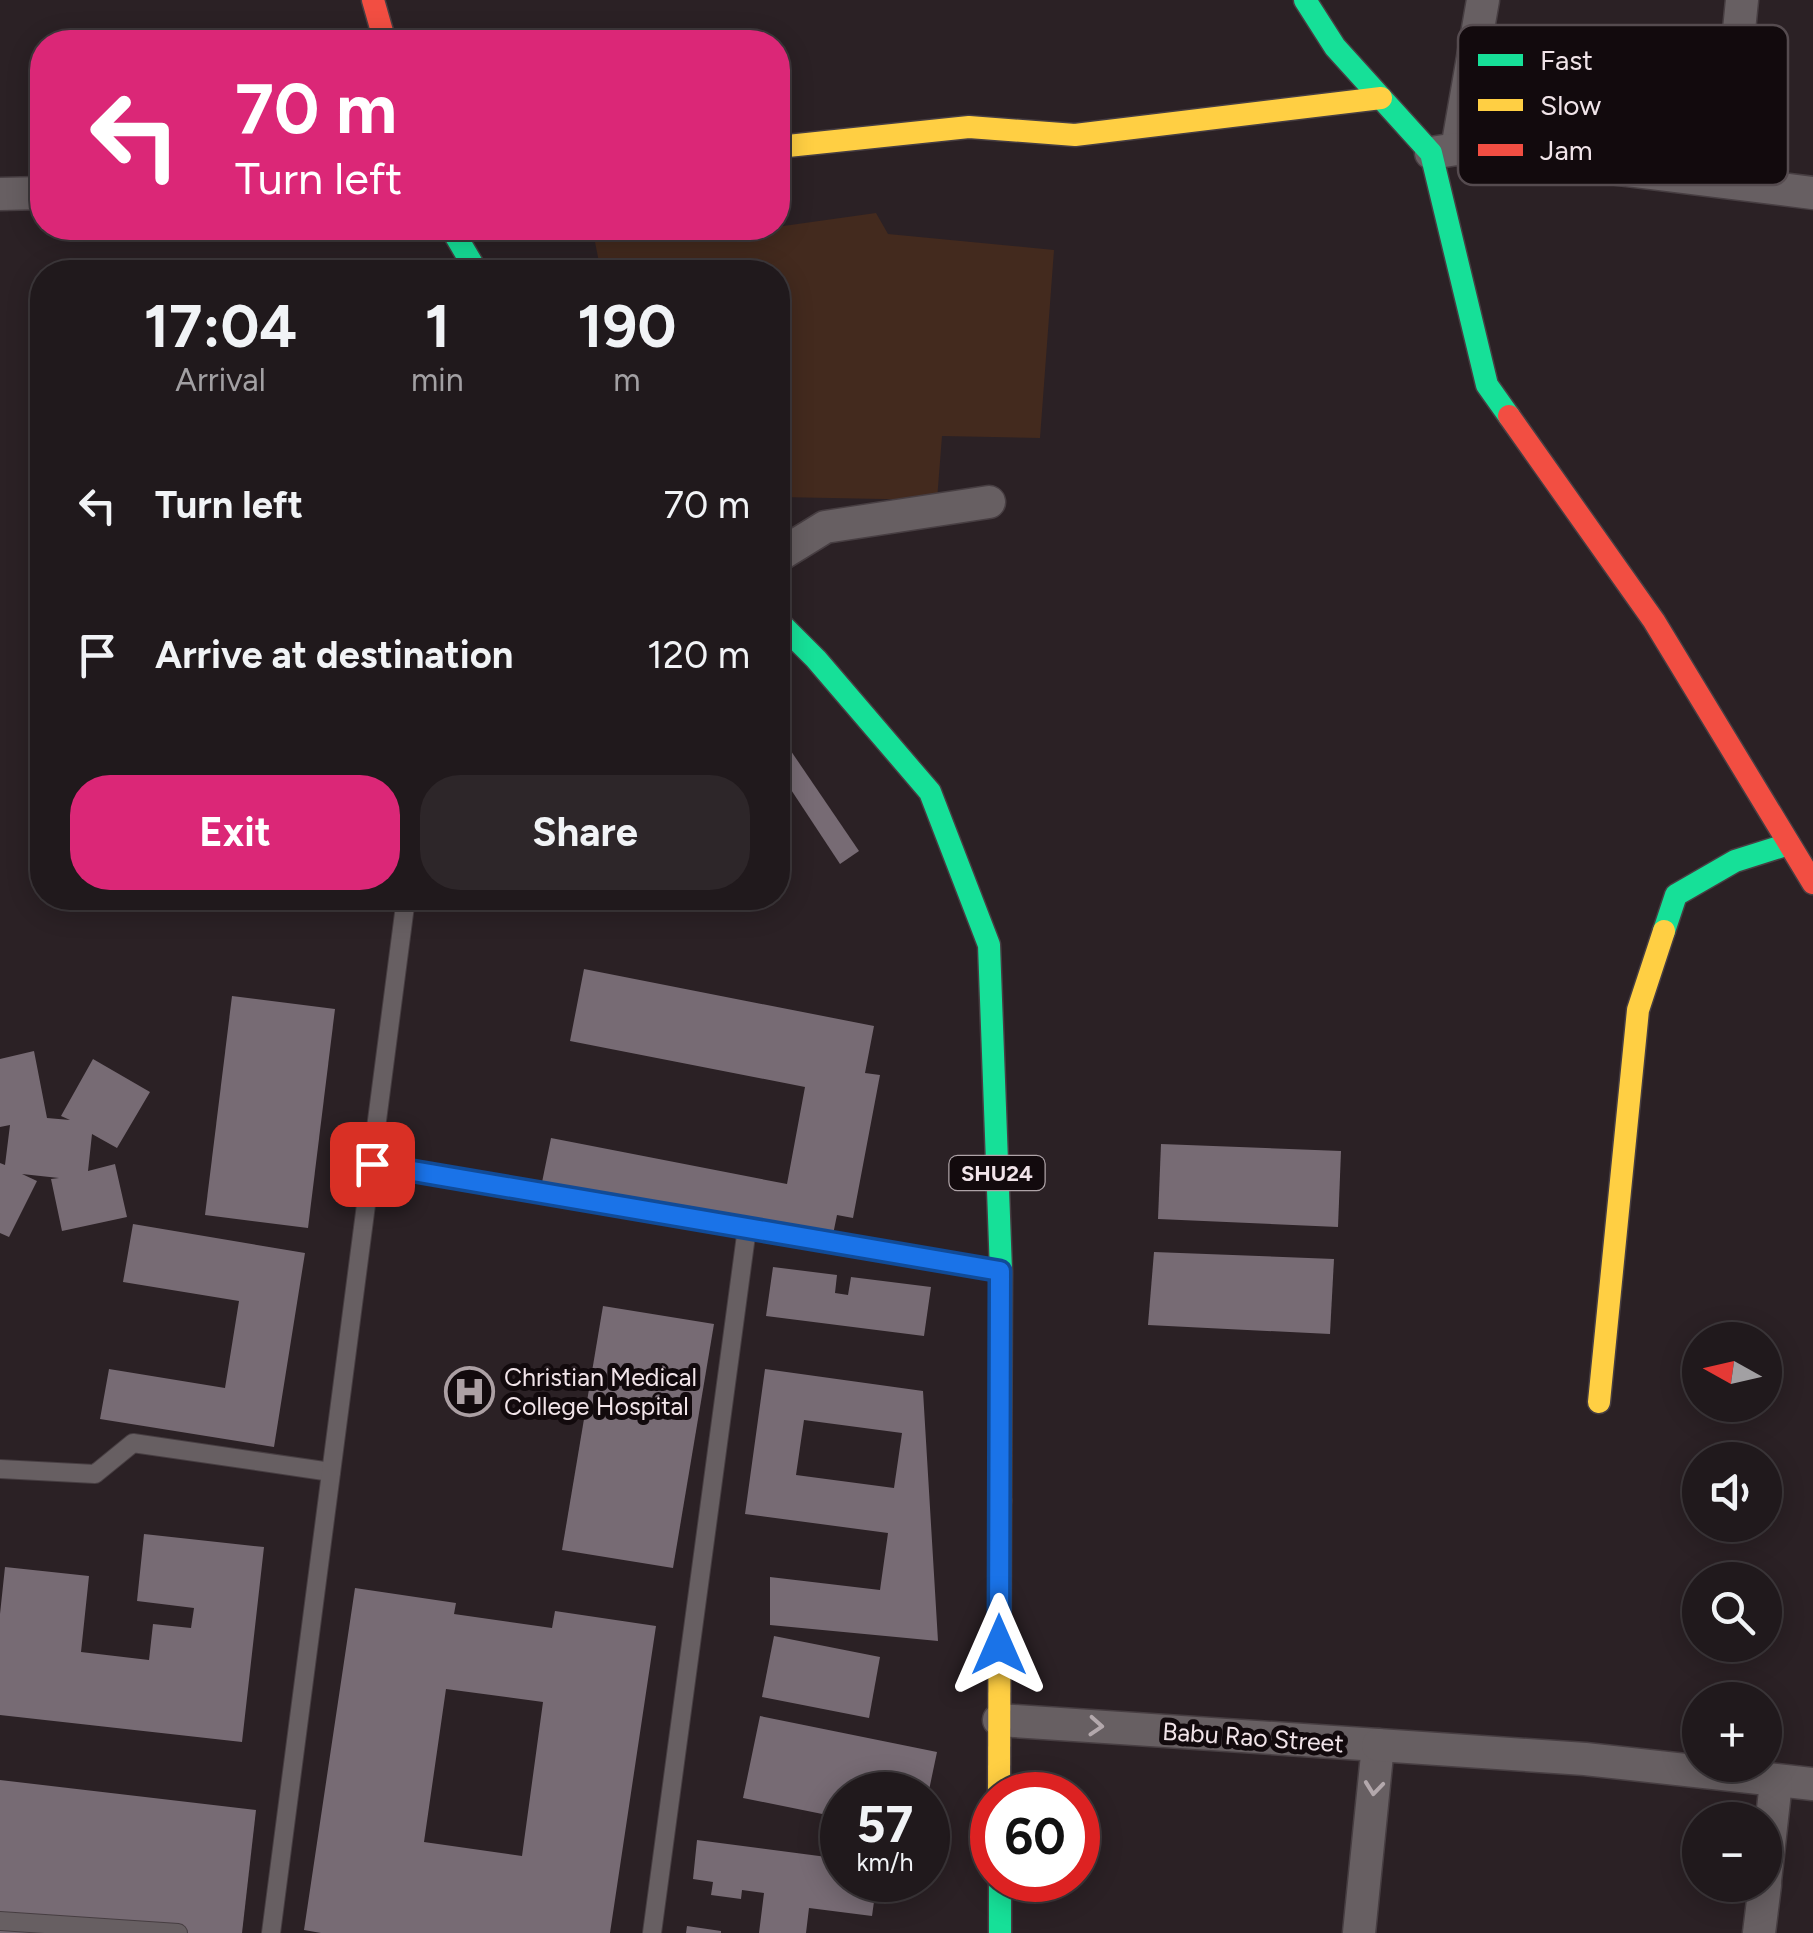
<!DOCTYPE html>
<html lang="en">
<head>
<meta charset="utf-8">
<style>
  body { margin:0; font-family:Figtree,sans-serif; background:#2d2629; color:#f1f3f6; height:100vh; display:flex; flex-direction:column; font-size:38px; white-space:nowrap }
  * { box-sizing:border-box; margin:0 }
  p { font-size:32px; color:#a2a0a3 }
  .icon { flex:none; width:55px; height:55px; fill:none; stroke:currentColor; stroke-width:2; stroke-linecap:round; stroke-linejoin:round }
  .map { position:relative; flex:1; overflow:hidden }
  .drawer { position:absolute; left:30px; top:260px; width:760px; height:650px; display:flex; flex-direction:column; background:#20191c; border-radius:40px; box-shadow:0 5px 25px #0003,0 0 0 2px #3d383b }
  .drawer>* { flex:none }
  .guide { position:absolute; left:30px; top:30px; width:760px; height:210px; border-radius:40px; box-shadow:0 5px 25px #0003,0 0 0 2px #3d383b; background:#db2777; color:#fff; overflow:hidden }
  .needle { width:65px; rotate:278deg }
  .fabs { position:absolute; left:1682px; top:1322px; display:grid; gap:20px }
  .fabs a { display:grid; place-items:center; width:100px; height:100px; border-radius:50%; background:#20191c; box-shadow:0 5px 25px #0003,0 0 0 2px #3d383b; font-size:50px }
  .speed { position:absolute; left:820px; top:1772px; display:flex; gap:20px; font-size:50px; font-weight:700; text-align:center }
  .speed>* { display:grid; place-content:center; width:130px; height:130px; border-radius:50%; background:#20191c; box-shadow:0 5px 25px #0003,0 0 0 2px #3d383b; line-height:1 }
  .speed small { font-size:25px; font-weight:400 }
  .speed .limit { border:15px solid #d22; background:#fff; color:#111 }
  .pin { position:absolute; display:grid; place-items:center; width:85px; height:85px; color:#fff; margin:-42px; border-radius:20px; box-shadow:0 5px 15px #0006 }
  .me { position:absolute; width:110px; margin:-55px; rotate:0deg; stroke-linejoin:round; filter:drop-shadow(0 0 8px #0008) }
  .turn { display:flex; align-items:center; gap:35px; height:210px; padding:0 40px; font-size:45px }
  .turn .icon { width:130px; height:130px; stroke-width:2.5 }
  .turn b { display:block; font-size:70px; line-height:85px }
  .eta { display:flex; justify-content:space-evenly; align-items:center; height:170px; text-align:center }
  .eta b { font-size:60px; font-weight:700; line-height:70px }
  .button { display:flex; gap:20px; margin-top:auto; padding:20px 40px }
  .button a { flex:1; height:115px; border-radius:40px; background:#db2777; color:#fff; font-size:40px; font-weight:700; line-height:115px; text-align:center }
  .button a+a { background:#2d2629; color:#f1f3f6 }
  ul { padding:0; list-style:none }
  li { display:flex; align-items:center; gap:30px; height:150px; padding:0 40px }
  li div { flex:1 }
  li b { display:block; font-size:38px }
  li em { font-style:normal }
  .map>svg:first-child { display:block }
</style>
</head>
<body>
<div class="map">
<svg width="1813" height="1933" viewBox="0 0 1813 1933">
  <rect width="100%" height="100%" fill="#2b2125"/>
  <!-- green -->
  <polygon fill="#432a1e" points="876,213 888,234 1054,250 1040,438 942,436 937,500 778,497 778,272 601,272 595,242 690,239"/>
  <!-- building -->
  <g fill="#776b74" fill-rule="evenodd">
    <polygon points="40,488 42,488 42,572 31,570"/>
    <polygon points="778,732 859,851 840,864 778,770"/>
    <polygon points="584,969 874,1026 865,1073 880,1075 853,1218 837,1215 829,1254 539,1197 551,1138 787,1184 805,1087 570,1041"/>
    <polygon points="232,996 335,1009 308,1228 205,1215"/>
    <polygon points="34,1051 47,1118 70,1120 61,1116 93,1059 150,1092 117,1148 92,1134 88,1171 115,1164 127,1217 62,1231 51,1179 59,1178 22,1174 37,1181 9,1237 0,1233 0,1163 5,1165 10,1125 0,1127 0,1059"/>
    <polygon points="1161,1144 1341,1151 1338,1227 1158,1219"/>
    <polygon points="133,1224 305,1253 274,1447 100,1419 109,1369 225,1388 239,1301 123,1282"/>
    <polygon points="1154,1252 1334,1259 1330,1334 1148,1325"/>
    <polygon points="773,1267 837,1275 835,1293 848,1295 851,1277 931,1287 924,1336 766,1316"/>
    <polygon points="603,1306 714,1324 673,1568 562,1550"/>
    <path d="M765,1369L923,1391L938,1641L770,1625V1577L880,1590L888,1533L745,1514ZM804,1420L902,1433L894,1488L796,1475Z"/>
    <polygon points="144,1534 264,1547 242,1742 0,1715 0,1614 5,1567 89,1576 81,1652 149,1660 153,1624 191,1628 194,1608 137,1601"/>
    <path d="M355,1588L456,1603L454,1614L552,1628L555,1611L656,1626L610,1933H321L304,1930ZM446,1689L543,1702L522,1856L424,1842Z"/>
    <polygon points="774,1636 880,1657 869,1718 762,1697"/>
    <polygon points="760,1716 937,1752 928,1795 842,1795 842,1818 743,1798"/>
    <polygon points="0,1780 256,1810 242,1933 0,1933"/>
    <polygon points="697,1840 842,1859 842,1880 877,1880 872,1916 809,1908 806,1933 759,1933 764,1893 742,1890 741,1899 711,1895 713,1882 693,1879"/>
    <polygon points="687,1926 721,1931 721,1933 686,1933"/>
  </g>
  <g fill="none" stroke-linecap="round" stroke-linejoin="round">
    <defs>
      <g id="lane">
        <polyline points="372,1163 747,1228 652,1933"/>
        <polyline points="747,1228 997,1270"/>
        <polyline points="0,1469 95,1474 133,1443 331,1472"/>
        <polyline points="0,1921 178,1933"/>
        <polyline points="271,1933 406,898"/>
      </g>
      <g id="street">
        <polyline points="1457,149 1483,0"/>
        <polyline points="1431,153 1457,149 1813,193"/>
        <polyline points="1724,181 1742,0"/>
        <polyline points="0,194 42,193"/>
        <polyline points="778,556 825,527 989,502"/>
        <polyline points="999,1720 1378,1745 1359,1933"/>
        <polyline points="1378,1745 1585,1759 1813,1784"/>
        <polyline points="1765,1881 1776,1782"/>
        <polyline points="1759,1933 1765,1885"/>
      </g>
      <g id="fast">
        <polyline points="1305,0 1335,47 1431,153 1487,385 1509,416"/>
        <polyline points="451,228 477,272"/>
        <polyline points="778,621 816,659 930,792 989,945 1001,1271 1000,1501"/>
        <polyline points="1664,931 1676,895 1735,861 1789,844"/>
        <polyline points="1000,1880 1000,1933"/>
      </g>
      <g id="slow">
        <polyline points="778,147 969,127 1075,135 1381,98"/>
        <polyline points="1599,1402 1638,1010 1664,931"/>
        <polyline points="999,1795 1000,1501"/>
      </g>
      <g id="jam">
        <polyline points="373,0 385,42"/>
        <polyline points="1509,416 1654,621 1813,883"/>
      </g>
    </defs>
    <!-- lane casing -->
    <use href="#lane" stroke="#473e42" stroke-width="20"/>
    <!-- street casing -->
    <use href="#street" stroke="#473e42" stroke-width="35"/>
    <!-- fast casing -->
    <use href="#fast" stroke="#473e42" stroke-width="25"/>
    <!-- slow casing -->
    <use href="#slow" stroke="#473e42" stroke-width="25"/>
    <!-- jam casing -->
    <use href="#jam" stroke="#473e42" stroke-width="25"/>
    <!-- lane -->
    <use href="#lane" stroke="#675f62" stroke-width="18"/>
    <!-- street -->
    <use href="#street" stroke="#675f62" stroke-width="32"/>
    <!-- fast -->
    <use href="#fast" stroke="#16e098" stroke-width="22"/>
    <!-- slow -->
    <use href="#slow" stroke="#ffcf43" stroke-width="22"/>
    <!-- jam -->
    <use href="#jam" stroke="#f24e42" stroke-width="22"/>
  </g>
  <!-- one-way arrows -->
  <defs><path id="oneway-chevron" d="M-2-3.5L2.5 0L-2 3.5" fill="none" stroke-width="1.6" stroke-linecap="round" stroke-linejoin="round" transform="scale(2.5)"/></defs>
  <g stroke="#b3a8ac">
    <use href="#oneway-chevron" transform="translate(1096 1726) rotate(4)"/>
    <use href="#oneway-chevron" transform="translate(1374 1788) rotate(96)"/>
  </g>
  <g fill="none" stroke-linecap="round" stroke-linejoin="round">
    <defs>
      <polyline id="route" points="372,1164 1000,1271 999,1645"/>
    </defs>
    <!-- route casing -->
    <use href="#route" stroke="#114b97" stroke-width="25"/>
    <!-- route -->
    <use href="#route" stroke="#1a73e8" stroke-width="18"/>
  </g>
  <!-- icons -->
  <defs>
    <symbol id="hospital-ring" viewBox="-11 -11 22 22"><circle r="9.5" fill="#120a0d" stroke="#aca0a4" stroke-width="1.5"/><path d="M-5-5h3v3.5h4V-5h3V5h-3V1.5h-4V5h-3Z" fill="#aca0a4"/></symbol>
  </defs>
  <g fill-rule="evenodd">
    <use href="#hospital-ring" x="442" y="1364" width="55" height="55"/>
  </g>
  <g text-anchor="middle" stroke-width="10" stroke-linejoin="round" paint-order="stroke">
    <!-- shield labels -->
    <rect fill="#120a0d" stroke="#aea3a7" stroke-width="2.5" x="949.5" y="1156" width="95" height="34" rx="8"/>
    <g font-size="22" font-weight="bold" fill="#f1e4e9">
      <text x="997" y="1181">SHU24</text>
    </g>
    <!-- poi labels -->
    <g font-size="25" fill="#f1e4e9" stroke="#120a0d" text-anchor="start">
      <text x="504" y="1386">Christian Medical<tspan x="504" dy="29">College Hospital</tspan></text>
    </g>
    <!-- street labels -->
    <g font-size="25" fill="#f1e4e9" stroke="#120a0d">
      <text transform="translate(1253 1737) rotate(4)" y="9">Babu Rao Street</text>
    </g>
  </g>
  <!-- legend -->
  <rect x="1458" y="25" width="330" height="160" rx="15" fill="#120a0d" stroke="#554b4f" stroke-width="2.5"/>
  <rect x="1478" y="54" width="45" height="12" fill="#16e098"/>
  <rect x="1478" y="99" width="45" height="12" fill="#ffcf43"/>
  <rect x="1478" y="144" width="45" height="12" fill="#f24e42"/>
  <g font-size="28" fill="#f1e4e9">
    <text x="1540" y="70">Fast</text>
    <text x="1540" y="115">Slow</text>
    <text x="1540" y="160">Jam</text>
  </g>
</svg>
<div class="fabs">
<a><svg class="needle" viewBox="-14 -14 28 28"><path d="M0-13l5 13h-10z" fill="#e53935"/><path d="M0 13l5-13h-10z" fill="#a2a0a3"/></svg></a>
<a><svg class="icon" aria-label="sound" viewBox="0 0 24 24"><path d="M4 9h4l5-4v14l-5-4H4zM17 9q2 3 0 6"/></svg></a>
<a><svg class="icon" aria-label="search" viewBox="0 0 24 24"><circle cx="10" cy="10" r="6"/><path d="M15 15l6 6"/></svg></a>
<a>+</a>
<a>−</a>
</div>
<div class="speed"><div>57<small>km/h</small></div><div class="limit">60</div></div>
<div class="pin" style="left:372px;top:1164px;background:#d93025"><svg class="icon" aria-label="arrive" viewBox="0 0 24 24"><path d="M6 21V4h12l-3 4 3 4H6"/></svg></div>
<svg class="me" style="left:999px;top:1645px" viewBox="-20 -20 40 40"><path d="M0-17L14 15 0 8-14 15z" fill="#1a73e8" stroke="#fff" stroke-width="4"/></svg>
<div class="guide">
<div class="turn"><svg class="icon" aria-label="left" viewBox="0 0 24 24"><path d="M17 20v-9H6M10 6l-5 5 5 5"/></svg><div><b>70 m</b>Turn left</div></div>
</div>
<section class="drawer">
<div class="eta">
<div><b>17:04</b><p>Arrival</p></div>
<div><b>1</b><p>min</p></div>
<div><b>190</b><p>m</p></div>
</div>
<ul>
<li><svg class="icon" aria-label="left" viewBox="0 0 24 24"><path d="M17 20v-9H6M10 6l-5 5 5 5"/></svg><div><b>Turn left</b></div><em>70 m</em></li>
<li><svg class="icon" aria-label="arrive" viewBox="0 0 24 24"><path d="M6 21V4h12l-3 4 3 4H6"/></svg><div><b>Arrive at destination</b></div><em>120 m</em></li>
</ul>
<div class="button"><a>Exit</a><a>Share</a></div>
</section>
</div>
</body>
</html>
